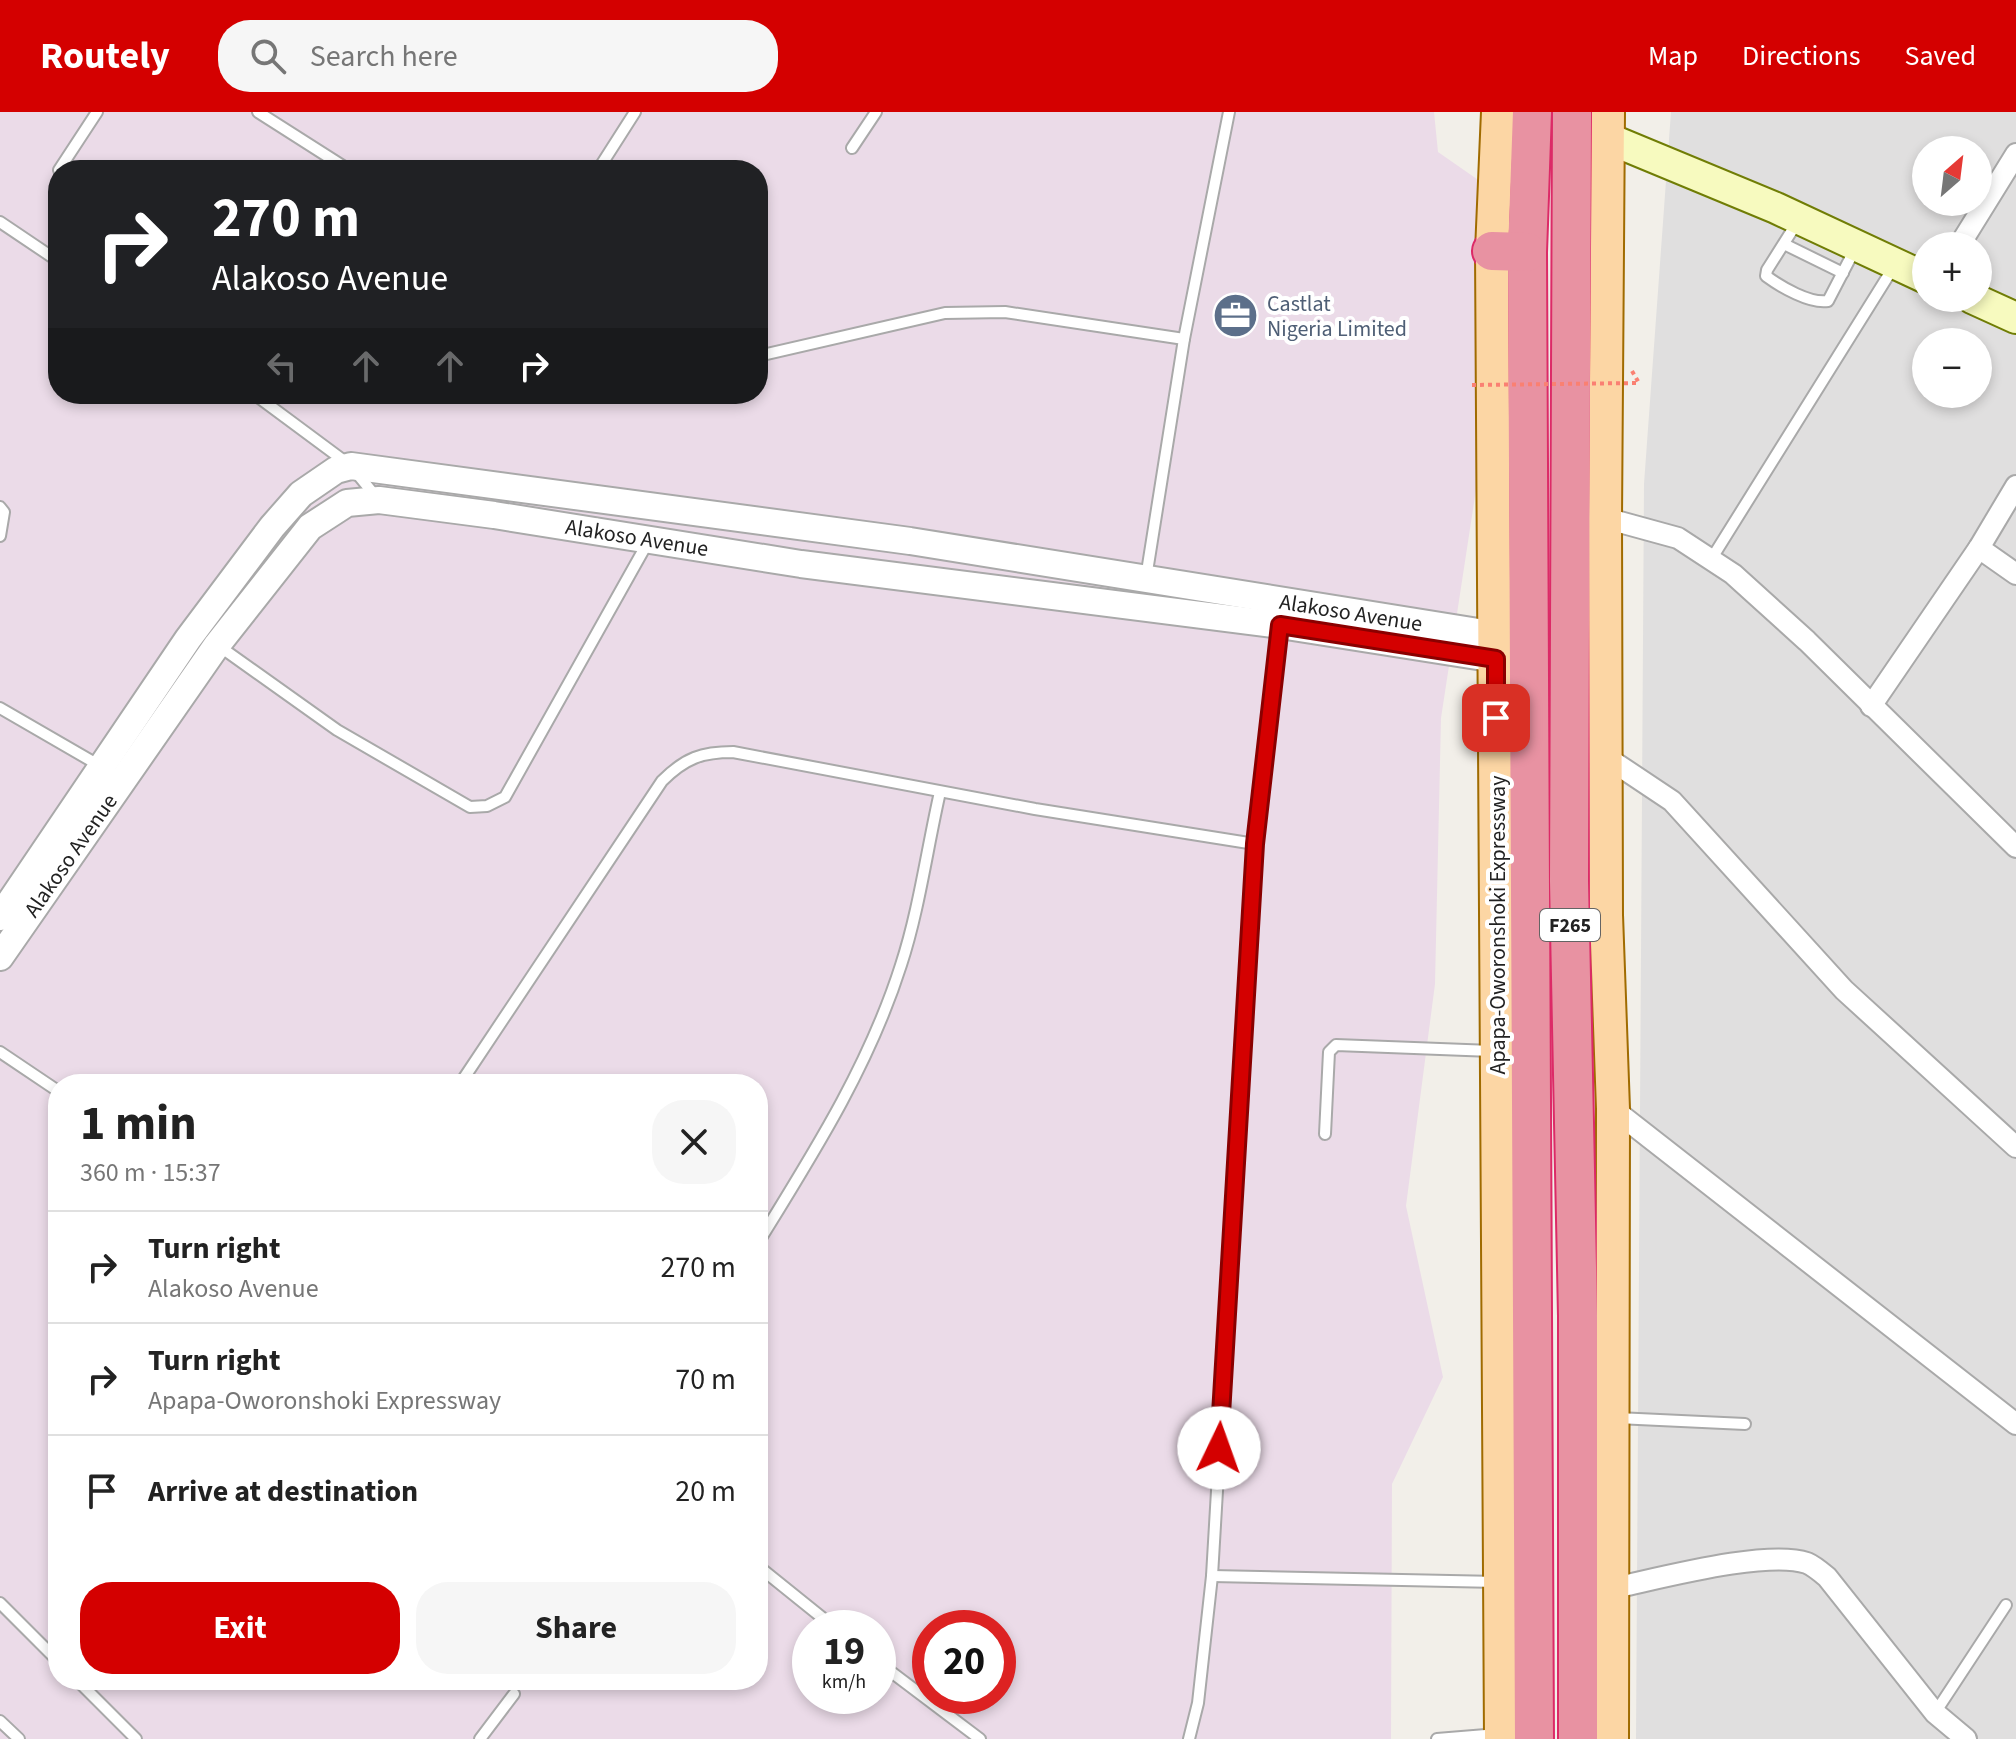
<!DOCTYPE html>
<html lang="en">
<head>
<meta charset="utf-8">
<style>
  body { margin:0; font-family:"Source Sans 3",sans-serif; background:#f6f6f6; color:#222; height:100vh; display:flex; flex-direction:column; font-size:30px; white-space:nowrap }
  * { box-sizing:border-box; margin:0 }
  p { font-size:26px; color:#767676 }
  .icon { flex:none; width:44px; height:44px; fill:none; stroke:currentColor; stroke-width:2; stroke-linecap:round; stroke-linejoin:round }
  .map { position:relative; flex:1; overflow:hidden }
  .details { position:absolute; left:48px; top:962px; width:720px; height:616px; display:flex; flex-direction:column; background:#fff; border-radius:32px; box-shadow:0 4px 12px #0003 }
  .details>* { flex:none }
  .guide { position:absolute; left:48px; top:48px; width:720px; height:244px; border-radius:32px; box-shadow:0 4px 12px #0003; background:#202124; color:#fff; overflow:hidden }
  .needle { width:52px; rotate:28deg }
  .tools { position:absolute; left:1912px; top:24px; display:grid; gap:16px }
  .tools a { display:grid; place-items:center; width:80px; height:80px; border-radius:50%; background:#fff; box-shadow:0 4px 12px #0003; font-size:40px }
  .speed { position:absolute; left:792px; top:1498px; display:flex; gap:16px; font-size:40px; font-weight:700; text-align:center }
  .speed>* { display:grid; place-content:center; width:104px; height:104px; border-radius:50%; background:#fff; box-shadow:0 4px 12px #0003; line-height:1 }
  .speed small { font-size:20px; font-weight:400 }
  .speed .limit { border:12px solid #d22; background:#fff; color:#111 }
  .pin { position:absolute; display:grid; place-items:center; width:68px; height:68px; color:#fff; margin:-34px; border-radius:16px; box-shadow:0 4px 12px #0006 }
  .me { position:absolute; width:88px; margin:-44px; rotate:3deg; stroke-linejoin:round; filter:drop-shadow(0 0 6px #0008) }
  .turn { display:flex; align-items:center; gap:28px; height:168px; padding:0 32px; font-size:36px }
  .turn .icon { width:104px; height:104px; stroke-width:2.5 }
  .turn b { display:block; font-size:56px; line-height:68px }
  .lanes { display:flex; align-items:center; height:76px; padding:0 32px; background:#0003; justify-content:center; gap:40px; direction:ltr }
  .lanes .off { opacity:.35 }
  .round { display:grid; place-items:center; flex:none; width:84px; height:84px; border-radius:32px; background:#f6f6f6 }
  .summary { display:flex; align-items:center; justify-content:space-between; height:136px; padding:0 32px }
  h1 { font-size:48px; font-weight:700; line-height:60px }
  .action { display:flex; gap:16px; margin-top:auto; padding:16px 32px }
  .action a { flex:1; height:92px; border-radius:32px; background:#d40000; color:#fff; font-size:32px; font-weight:700; line-height:92px; text-align:center }
  .action a+a { background:#f6f6f6; color:#222 }
  ul { padding:0; list-style:none }
  li { display:flex; align-items:center; gap:24px; height:112px; padding:0 32px; border-top:2px solid #e0e0e0 }
  li div { flex:1 }
  li b { display:block; font-size:30px }
  li em { font-style:normal }
  header { display:flex; align-items:center; gap:48px; box-sizing:border-box; height:112px; padding:0 40px; background:#d40000; color:#fff }
  header strong { font-size:38px }
  nav { display:flex; gap:44px; margin-inline-start:auto; font-size:28px }
  .search { width:560px; height:72px; background:#f6f6f6; display:flex; align-items:center; gap:20px; box-sizing:border-box; padding:0 28px; border-radius:32px; color:#767676; font-size:30px }
  .map>svg:first-child { display:block }
</style>
</head>
<body>
<header>
<strong>Routely</strong>
<div class="search"><svg class="icon" aria-label="search" viewBox="0 0 24 24"><circle cx="10" cy="10" r="6"/><path d="M15 15l6 6"/></svg>Search here</div>
<nav><a>Map</a><a>Directions</a><a>Saved</a></nav>
</header>
<div class="map">
<svg width="2016" height="1627" viewBox="0 0 2016 1627">
  <rect width="100%" height="100%" fill="#f2efe9"/>
  <!-- residential -->
  <path fill="#e0dfdf" fill-rule="evenodd" d="M1671,0H2016V1627H1636L1644,372ZM1926,38H1978V90H1926ZM1926,134H1978V186H1926ZM1926,230H1978V282H1926Z"/>
  <!-- industrial -->
  <path fill="#ebdbe8" fill-rule="evenodd" d="M0,0H1434L1438,40L1497,81L1481,345L1441,606L1435,872L1406,1094L1443,1265L1392,1372L1391,1627H0ZM58,58H758V282H58ZM58,972H758V1568H58ZM810,1516H878V1584H810ZM930,1516H998V1584H930Z"/>
  <g fill="none" stroke-linecap="round" stroke-linejoin="round">
    <defs>
      <g id="service">
        <polyline points="258,0 349,58"/>
        <polyline points="852,36 876,0"/>
        <polyline points="59,58 97,0"/>
        <polyline points="598,58 635,0"/>
        <path d="M1798,109L1767,158L1766,164C1781,175 1810,192 1828,189L1855,137"/>
        <polyline points="0,110 58,149"/>
        <polyline points="1786,133 1843,161"/>
        <polyline points="758,244 945,201 1005,200 1184,227"/>
        <polyline points="254,282 351,354 377,386"/>
        <polyline points="0,395 4,400 0,424"/>
        <polyline points="1712,446 1893,156"/>
        <polyline points="1146,466 1184,227 1229,0"/>
        <polyline points="219,534 337,618 470,695 487,694 505,685 648,430"/>
        <polyline points="0,596 102,655"/>
        <polyline points="0,940 58,979"/>
        <path d="M460,972L662,669C685,646 702,640 733,640L1035,697L1255,732"/>
        <polyline points="1325,1022 1329,940 1336,933 1492,939"/>
        <path d="M758,1131C813,1042 869,954 901,853C919,798 927,737 940,680"/>
        <polyline points="1617,1306 1745,1312"/>
        <polyline points="758,1454 835,1516"/>
        <polyline points="1212,1464 1498,1470"/>
        <polyline points="0,1491 58,1549"/>
        <polyline points="878,1550 980,1627"/>
        <polyline points="77,1568 136,1627"/>
        <polyline points="1935,1601 2006,1493"/>
        <polyline points="0,1609 19,1627"/>
        <polyline points="480,1627 514,1582"/>
        <polyline points="1189,1627 1198,1591 1212,1464 1255,732 1280,515"/>
        <polyline points="1437,1627 1498,1622"/>
      </g>
      <g id="minor">
        <polyline points="1959,134 2016,42"/>
        <polyline points="1605,406 1678,426 1733,462 1807,529 2016,735"/>
        <polyline points="1979,436 2016,462"/>
        <polyline points="1871,594 1979,436 2016,374"/>
        <polyline points="1606,645 1672,689 1844,878 2016,1035"/>
        <polyline points="1613,997 2016,1312"/>
        <path d="M1609,1477C1654,1468 1766,1437 1807,1451C1814,1454 1821,1460 1827,1465L1935,1601L1966,1627"/>
      </g>
      <g id="tertiary">
        <polyline points="0,805 188,527 272,415 301,382 336,358 351,354 910,429 1497,523"/>
        <polyline points="0,845 217,533 310,415 347,391 379,388 494,403 801,452 1280,513 1496,547"/>
      </g>
      <g id="secondary">
        <polyline points="1607,26 1776,96 1926,166"/>
        <polyline points="1972,186 2016,206"/>
      </g>
      <g id="primary">
        <polyline points="1498,0 1492,139 1501,1627"/>
        <polyline points="1608,0 1605,406 1606,803 1613,997 1612,1627"/>
      </g>
      <g id="motorway">
        <polyline points="1532,0 1527,140 1534,1627"/>
        <polyline points="1572,0 1569,769 1578,1204 1578,1627"/>
        <polyline points="1492,139 1527,140"/>
      </g>
    </defs>
    <!-- service casing -->
    <use href="#service" stroke="#a9a9a9" stroke-width="14"/>
    <!-- minor casing -->
    <use href="#minor" stroke="#a9a9a9" stroke-width="24"/>
    <!-- tertiary casing -->
    <use href="#tertiary" stroke="#a9a9a9" stroke-width="30"/>
    <!-- secondary casing -->
    <use href="#secondary" stroke="#707d05" stroke-width="34"/>
    <!-- primary casing -->
    <use href="#primary" stroke="#a06b00" stroke-width="36"/>
    <!-- motorway casing -->
    <use href="#motorway" stroke="#dc2a67" stroke-width="42"/>
    <!-- path -->
    <polyline stroke="#fa8072" stroke-width="4" stroke-dasharray="4 4" stroke-linecap="butt" points="1632,259 1639,271"/>
    <!-- service -->
    <use href="#service" stroke="#fff" stroke-width="10"/>
    <!-- minor -->
    <use href="#minor" stroke="#fff" stroke-width="20"/>
    <!-- tertiary -->
    <use href="#tertiary" stroke="#fff" stroke-width="26"/>
    <!-- secondary -->
    <use href="#secondary" stroke="#f7fabf" stroke-width="30"/>
    <!-- primary -->
    <use href="#primary" stroke="#fcd6a4" stroke-width="32"/>
    <!-- motorway -->
    <use href="#motorway" stroke="#e892a2" stroke-width="38"/>
    <!-- path-bridge -->
    <polyline stroke="#fa8072" stroke-width="4" stroke-dasharray="4 4" stroke-linecap="butt" points="1472,273 1639,271"/>
  </g>
  <g fill="none" stroke-linecap="round" stroke-linejoin="round">
    <defs>
      <polyline id="route" points="1219,1336 1255,732 1280,513 1496,547 1496,606"/>
    </defs>
    <!-- route casing -->
    <use href="#route" stroke="#8a0000" stroke-width="20"/>
    <!-- route -->
    <use href="#route" stroke="#d40000" stroke-width="14"/>
  </g>
  <!-- icons -->
  <defs>
    <symbol id="office-disc" viewBox="-11 -11 22 22"><circle r="9.5" fill="#5c6f8a" stroke="#fff"/><path d="M-6-3h4V-5.5h4V-3h4V5H-6ZM-1-4.5V-3h2v-1.5ZM-6 0V1H6V0Z" fill="#fff"/></symbol>
  </defs>
  <g fill-rule="evenodd">
    <use href="#office-disc" x="1210" y="178" width="51" height="51"/>
  </g>
  <g text-anchor="middle" stroke-width="8" stroke-linejoin="round" paint-order="stroke">
    <!-- shield labels -->
    <rect fill="#fff" stroke="#646464" stroke-width="2" x="1540" y="797" width="60" height="32" rx="6"/>
    <g font-size="20" font-weight="bold" fill="#222">
      <text x="1570" y="820">F265</text>
    </g>
    <!-- service labels -->
    <g font-size="22" fill="#4e5e75" stroke="#fff" text-anchor="start">
      <text x="1267" y="199">Castlat<tspan x="1267" dy="25">Nigeria Limited</tspan></text>
    </g>
    <!-- street labels -->
    <g font-size="22" fill="#222" stroke="#fff">
      <text transform="translate(637 425) rotate(9)" y="8">Alakoso Avenue</text>
      <text transform="translate(1351 500) rotate(9)" y="8">Alakoso Avenue</text>
      <text transform="translate(70 743) rotate(-55)" y="8">Alakoso Avenue</text>
      <text transform="translate(1497 813) rotate(-90)" y="8">Apapa-Oworonshoki Expressway</text>
    </g>
  </g>
</svg>
<div class="tools">
<a><svg class="needle" viewBox="-14 -14 28 28"><path d="M0-13l5 13h-10z" fill="#e53935"/><path d="M0 13l5-13h-10z" fill="#767676"/></svg></a>
<a>+</a>
<a>−</a>
</div>
<div class="speed"><div>19<small>km/h</small></div><div class="limit">20</div></div>
<div class="pin" style="left:1496px;top:606px;background:#d93025"><svg class="icon" aria-label="arrive" viewBox="0 0 24 24"><path d="M6 21V4h12l-3 4 3 4H6"/></svg></div>
<svg class="me" style="left:1219px;top:1336px" viewBox="-20 -20 40 40"><circle r="19" fill="#fff"/><path d="M0-13L10 11 0 6-10 11z" fill="#d40000"/></svg>
<div class="guide">
<div class="turn"><svg class="icon" aria-label="right" viewBox="0 0 24 24"><path d="M7 20v-9h11M14 6l5 5-5 5"/></svg><div><b>270 m</b>Alakoso Avenue</div></div>
<div class="lanes"><svg class="icon off" aria-label="left" viewBox="0 0 24 24"><path d="M17 20v-9H6M10 6l-5 5 5 5"/></svg><svg class="icon off" aria-label="ahead" viewBox="0 0 24 24"><path d="M12 20V5M6 11l6-6 6 6"/></svg><svg class="icon off" aria-label="ahead" viewBox="0 0 24 24"><path d="M12 20V5M6 11l6-6 6 6"/></svg><svg class="icon" aria-label="right" viewBox="0 0 24 24"><path d="M7 20v-9h11M14 6l5 5-5 5"/></svg></div>
</div>
<section class="details">
<div class="summary"><div><h1>1 min</h1><p>360 m · 15:37</p></div><a class="round"><svg class="icon" aria-label="close" viewBox="0 0 24 24"><path d="M6 6l12 12M18 6L6 18"/></svg></a></div>
<ul>
<li><svg class="icon" aria-label="right" viewBox="0 0 24 24"><path d="M7 20v-9h11M14 6l5 5-5 5"/></svg><div><b>Turn right</b><p>Alakoso Avenue</p></div><em>270 m</em></li>
<li><svg class="icon" aria-label="right" viewBox="0 0 24 24"><path d="M7 20v-9h11M14 6l5 5-5 5"/></svg><div><b>Turn right</b><p>Apapa-Oworonshoki Expressway</p></div><em>70 m</em></li>
<li><svg class="icon" aria-label="arrive" viewBox="0 0 24 24"><path d="M6 21V4h12l-3 4 3 4H6"/></svg><div><b>Arrive at destination</b></div><em>20 m</em></li>
</ul>
<div class="action"><a>Exit</a><a>Share</a></div>
</section>
</div>
</body>
</html>
